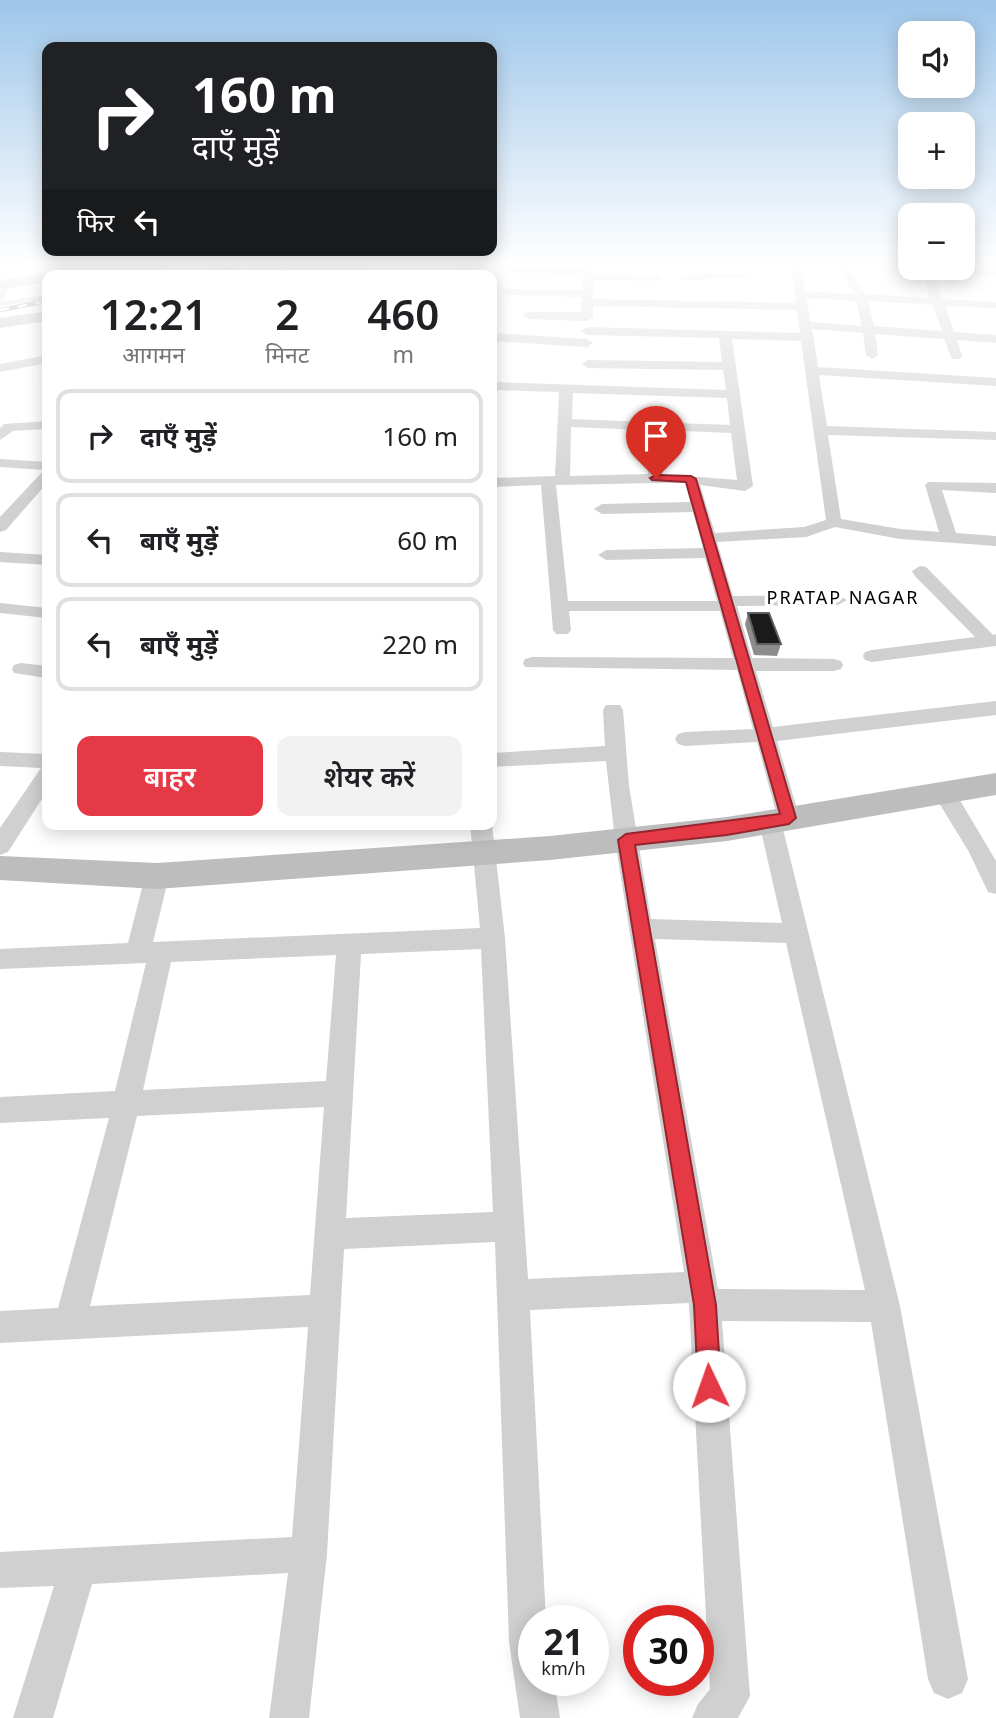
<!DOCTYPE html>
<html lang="hi">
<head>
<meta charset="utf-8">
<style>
  body { margin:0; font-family:"Noto Sans","Noto Sans Devanagari",sans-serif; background:#f2f2f2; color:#202124; height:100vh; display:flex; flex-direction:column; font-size:26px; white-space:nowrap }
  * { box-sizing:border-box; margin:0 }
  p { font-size:23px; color:#757577 }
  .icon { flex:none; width:38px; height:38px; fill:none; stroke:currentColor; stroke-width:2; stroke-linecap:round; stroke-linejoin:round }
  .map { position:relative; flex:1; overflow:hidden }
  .drawer { position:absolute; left:42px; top:270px; width:455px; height:560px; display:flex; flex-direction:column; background:#fff; border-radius:14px; box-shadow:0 4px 18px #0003 }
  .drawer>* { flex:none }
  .hud { position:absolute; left:42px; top:42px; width:455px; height:214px; border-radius:14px; box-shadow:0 4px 18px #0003; background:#202124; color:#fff; overflow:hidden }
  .tools { position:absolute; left:898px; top:21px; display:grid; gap:14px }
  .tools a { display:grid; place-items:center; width:77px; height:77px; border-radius:14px; background:#fff; box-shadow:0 4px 18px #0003; font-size:35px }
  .speed { position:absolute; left:518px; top:1605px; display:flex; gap:14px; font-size:35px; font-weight:700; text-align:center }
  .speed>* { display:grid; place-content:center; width:91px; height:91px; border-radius:50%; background:#fff; box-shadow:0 4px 18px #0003; line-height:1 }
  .speed small { font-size:18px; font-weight:400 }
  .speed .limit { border:10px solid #d22; background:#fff; color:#111 }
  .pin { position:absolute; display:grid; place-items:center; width:60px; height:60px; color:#fff; margin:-72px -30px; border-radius:50% 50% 50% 0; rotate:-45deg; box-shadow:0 0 7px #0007 }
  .pin .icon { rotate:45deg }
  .me { position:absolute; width:77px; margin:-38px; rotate:357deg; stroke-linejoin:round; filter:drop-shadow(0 0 5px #0008) }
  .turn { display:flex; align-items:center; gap:24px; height:147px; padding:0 35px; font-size:32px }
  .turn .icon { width:91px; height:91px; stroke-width:2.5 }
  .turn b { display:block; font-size:49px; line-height:60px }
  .then { display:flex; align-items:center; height:66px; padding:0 35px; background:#0003; gap:14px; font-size:26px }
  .eta { display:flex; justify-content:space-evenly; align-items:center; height:119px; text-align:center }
  .eta b { font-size:42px; font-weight:600; line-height:49px }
  .action { display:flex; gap:14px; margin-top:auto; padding:14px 35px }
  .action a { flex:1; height:80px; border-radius:14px; background:#e63946; color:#fff; font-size:28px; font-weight:600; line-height:80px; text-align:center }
  .action a+a { background:#f2f2f2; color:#202124 }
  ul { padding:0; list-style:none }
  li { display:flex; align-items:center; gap:21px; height:94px; margin:0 14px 10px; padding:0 21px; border:4px solid #e0e0e0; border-radius:14px }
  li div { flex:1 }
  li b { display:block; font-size:26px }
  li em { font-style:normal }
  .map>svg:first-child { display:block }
</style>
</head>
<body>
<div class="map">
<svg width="996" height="1718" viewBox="0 0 996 1718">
  <rect width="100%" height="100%" fill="#fff"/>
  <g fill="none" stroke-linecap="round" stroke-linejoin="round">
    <!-- lane -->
    <g fill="#d0d0d0" fill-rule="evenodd">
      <polygon points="4,287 7,289 3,300 0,302 0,293"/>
      <polygon points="47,295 47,299 0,306 0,302"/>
      <polygon points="47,374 47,378 39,376"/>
    </g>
    <!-- street -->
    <g fill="#d0d0d0" fill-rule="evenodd">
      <polygon points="463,265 473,265 475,275 464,275"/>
      <path d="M584,265H594V274L657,275L663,278L657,281L594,280L593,299L796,303L792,272L787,265H797L802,272L805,291L854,294L837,265H847L865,294L930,298L921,268L996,270V276L933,273L942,299L996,302V308L945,306L954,332L996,335V343L957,340L962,356L960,359H952L944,339L875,334L878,355L872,359L866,355L863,333L812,329L818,367L996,378V386L819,375L827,426L996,432V440L828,435L841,519L900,529L939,532L925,485L928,482L996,483V493L942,490L956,533L996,536V546L900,539L835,527L806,537L717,542L733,596L838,595L847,600L838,605L737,606L752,658L834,659L841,661L843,665L841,669L834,671H756L773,727L996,701V715L777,741L800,819L797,825L789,827L782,825L900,1306L968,1679L962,1693L948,1699L934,1693L928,1679L871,1322L722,1321L750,1696L738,1718H692L698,1704L710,1689L689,1303L530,1310L546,1620H534V1680H554L560,1718H520L509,1642L495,1242L344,1249L327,1554L309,1718H269L288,1573L92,1584L53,1718H13L54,1586L0,1588V1552L292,1537L308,1327L0,1343V1311L58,1308L109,1118L0,1123V1097L115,1091L146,963L0,969V949L128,943L145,876L149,870L157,867L165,870L169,876L153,942L480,928L470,824H492L505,938L528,1279L684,1272L615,840L606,761L492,767V753L605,746L603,710L606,705H620L623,710L629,786L651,919L782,923L759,822L762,816L770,814L777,816L757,742L685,746L678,744L675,739L678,734L685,732L753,729L737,670L525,667L523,663L525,659L532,657L733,658L720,611H569L571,630L568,634H556L553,630L541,485L492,487V478L555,476L559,392L492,390V382L726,390L723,370L588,368L582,364L588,360L722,362L719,338L587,335L581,331L587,327L800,333L797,310L593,306V317L587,321L529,319L523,315L525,312H581L582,297L508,295L502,292L508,289L582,290L583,275L511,273L506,270L511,267L583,269ZM807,298L856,301L862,326L810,322ZM868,301L933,305L942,331L874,326ZM732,339L801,341L826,520L804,527L715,533L700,485L745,491L753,486ZM573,393L727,398L730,425L572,419ZM571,427L643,430L648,474L570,476ZM658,430L731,433L737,480L663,474ZM656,483H685L690,502L602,504L594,509L602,514L693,512L703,548L606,550L598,555L606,560L705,558L717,601H568L556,485ZM655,939L786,943L865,1290L718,1289ZM481,949L493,1212L346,1218L361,954ZM336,955L326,1081L143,1090L171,962ZM324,1107L310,1295L90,1306L137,1116Z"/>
      <polygon points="741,273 747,276 745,278 684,280 678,277 684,274"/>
      <polygon points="492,333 587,339 593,343 587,347 492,341"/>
      <polygon points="47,355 47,363 0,372 0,364"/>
      <polygon points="47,421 47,429 13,431 0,440 0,428 4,424"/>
      <polygon points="0,459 47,462 47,483 6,530 0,532 0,517 44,470 0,467"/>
      <polygon points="0,552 47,555 47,565 0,562"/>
      <polygon points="920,566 926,567 993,635 996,634 996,646 872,662 865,660 863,656 865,652 872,650 975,637 914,575 912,571"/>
      <polygon points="0,603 47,608 47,618 0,613"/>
      <polygon points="21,663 47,666 47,678 14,673 12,669 14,665"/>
      <polygon points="0,752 47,754 47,791 8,852 0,855 0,828 41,768 0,766"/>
      <polygon points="944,785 952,787 996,861 996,894 988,892 969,852 933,793 936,787"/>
    </g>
    <!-- secondary -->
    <g fill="#bdbdbd" fill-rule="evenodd">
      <polygon points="96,265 169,265 166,268 130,275 55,275 62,270"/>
      <polygon points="332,265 364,265 361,268 326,275 291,275 298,270"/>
      <polygon points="47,272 53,275 47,275 47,282 0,290 0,280"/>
      <polygon points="47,311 47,321 0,328 0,318"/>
      <polygon points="996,773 996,795 727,841 550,860 157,889 0,880 0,856 157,863 550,836 727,817"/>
    </g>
    <!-- primary -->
    <polygon fill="#ababab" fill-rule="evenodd" points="104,265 123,265 121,269 105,270"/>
    <defs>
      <g id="rail">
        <polyline points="197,275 238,267"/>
        <polyline points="230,275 289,265"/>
        <polyline points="0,310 47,301"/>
      </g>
    </defs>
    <!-- rail casing -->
    <use href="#rail" stroke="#888" stroke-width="4.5"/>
    <!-- rail -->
    <use href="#rail" stroke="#fff" stroke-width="2.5" stroke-dasharray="9" stroke-linecap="butt"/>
  </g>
  <!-- wall -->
  <polygon fill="#8c8c8c" points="748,613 781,644 777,656 754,655 745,624"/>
  <!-- building -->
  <polygon fill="#1a1a1a" stroke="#5f5f5f" stroke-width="2" points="748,613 769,613 781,644 757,644"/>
  <!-- sky -->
  <linearGradient id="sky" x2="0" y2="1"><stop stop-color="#9ec6ea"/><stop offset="0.52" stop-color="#fff"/><stop offset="1" stop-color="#fff" stop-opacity="0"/></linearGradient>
  <rect width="996" height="505" fill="url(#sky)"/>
  <!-- route -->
  <polygon fill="#e63946" stroke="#96252e" stroke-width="2" points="656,475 691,476 696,479 796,818 789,824 727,835 635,845 716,1305 721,1386 718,1394 709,1397 701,1394 698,1386 694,1305 618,840 626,834 780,814 686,482 652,480 650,478"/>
  <g text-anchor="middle" stroke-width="7" stroke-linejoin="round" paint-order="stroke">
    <!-- far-neighbourhood labels -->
    <g font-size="18" letter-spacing="2" fill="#000" stroke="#fff">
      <text x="843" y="604">PRATAP NAGAR</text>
    </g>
  </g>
</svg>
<div class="tools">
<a><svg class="icon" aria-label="sound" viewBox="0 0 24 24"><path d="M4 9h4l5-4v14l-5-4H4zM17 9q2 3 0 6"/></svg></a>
<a>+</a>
<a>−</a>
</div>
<div class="speed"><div>21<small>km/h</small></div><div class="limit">30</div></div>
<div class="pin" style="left:656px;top:478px;background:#d93025"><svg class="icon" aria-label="arrive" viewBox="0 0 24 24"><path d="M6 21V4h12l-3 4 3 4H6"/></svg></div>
<svg class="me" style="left:709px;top:1386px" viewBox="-20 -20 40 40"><circle r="19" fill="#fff"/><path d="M0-13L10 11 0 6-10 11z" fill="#e63946"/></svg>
<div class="hud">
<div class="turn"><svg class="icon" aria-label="right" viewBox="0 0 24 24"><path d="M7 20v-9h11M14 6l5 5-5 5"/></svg><div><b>160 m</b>दाएँ मुड़ें</div></div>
<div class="then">फिर<svg class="icon" aria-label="left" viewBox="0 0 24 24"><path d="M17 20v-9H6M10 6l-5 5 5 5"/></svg></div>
</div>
<section class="drawer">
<div class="eta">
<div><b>12:21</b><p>आगमन</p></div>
<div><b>2</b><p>मिनट</p></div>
<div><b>460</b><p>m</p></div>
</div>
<ul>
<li><svg class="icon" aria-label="right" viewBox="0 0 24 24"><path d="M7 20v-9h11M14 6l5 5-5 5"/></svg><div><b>दाएँ मुड़ें</b></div><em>160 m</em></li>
<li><svg class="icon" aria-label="left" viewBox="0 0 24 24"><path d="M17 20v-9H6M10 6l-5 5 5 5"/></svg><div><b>बाएँ मुड़ें</b></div><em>60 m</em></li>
<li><svg class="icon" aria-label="left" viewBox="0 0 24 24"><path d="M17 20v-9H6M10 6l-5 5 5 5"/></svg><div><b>बाएँ मुड़ें</b></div><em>220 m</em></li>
</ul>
<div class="action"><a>बाहर</a><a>शेयर करें</a></div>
</section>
</div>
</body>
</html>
